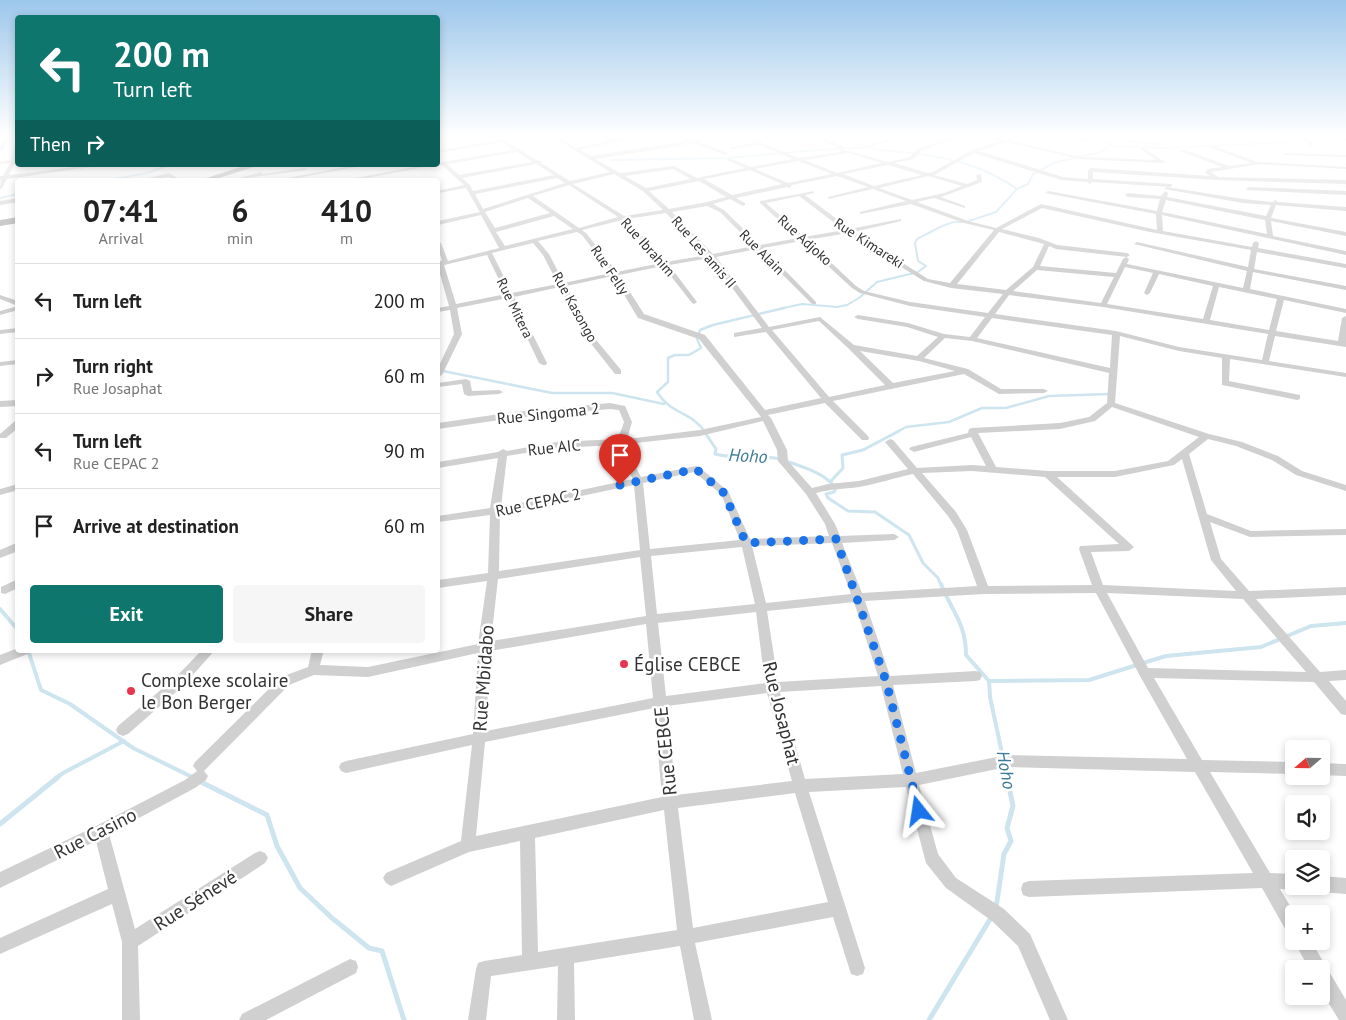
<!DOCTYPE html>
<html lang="en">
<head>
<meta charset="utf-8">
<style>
  body { margin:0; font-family:"PT Sans",sans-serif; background:#f6f6f6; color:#222; height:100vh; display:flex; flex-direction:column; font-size:19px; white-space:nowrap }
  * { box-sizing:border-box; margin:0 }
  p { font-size:16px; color:#767676 }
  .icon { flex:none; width:28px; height:28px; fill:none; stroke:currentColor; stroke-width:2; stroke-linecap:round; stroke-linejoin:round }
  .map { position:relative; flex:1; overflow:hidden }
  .side { position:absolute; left:15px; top:178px; width:425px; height:475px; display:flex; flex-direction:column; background:#fff; border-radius:5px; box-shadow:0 2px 8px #0003 }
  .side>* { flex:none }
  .top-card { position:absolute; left:15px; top:15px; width:425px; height:152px; border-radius:5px; box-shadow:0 2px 8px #0003; background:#0f766e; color:#fff; overflow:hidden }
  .needle { width:32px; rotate:250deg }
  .buttons { position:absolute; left:1285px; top:740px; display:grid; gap:10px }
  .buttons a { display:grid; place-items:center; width:45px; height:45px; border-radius:5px; background:#fff; box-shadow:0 2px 8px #0003; font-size:25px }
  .pin { position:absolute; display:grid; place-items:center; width:42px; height:42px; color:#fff; margin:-51px -21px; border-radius:50% 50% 50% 0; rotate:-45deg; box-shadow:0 0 5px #0007 }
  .pin .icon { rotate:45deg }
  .me { position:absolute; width:55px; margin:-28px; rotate:345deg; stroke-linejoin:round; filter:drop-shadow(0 0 4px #0008) }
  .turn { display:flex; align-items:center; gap:18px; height:105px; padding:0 15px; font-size:22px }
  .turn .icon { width:65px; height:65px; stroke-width:2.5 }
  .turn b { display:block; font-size:35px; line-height:42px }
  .then { display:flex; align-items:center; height:48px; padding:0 15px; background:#0003; gap:10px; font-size:19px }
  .eta { display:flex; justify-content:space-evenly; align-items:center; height:85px; text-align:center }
  .eta b { font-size:30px; font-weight:600; line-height:35px }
  .cta { display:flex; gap:10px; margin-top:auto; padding:10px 15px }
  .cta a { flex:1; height:58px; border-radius:5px; background:#0f766e; color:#fff; font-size:20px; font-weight:600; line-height:58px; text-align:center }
  .cta a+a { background:#f6f6f6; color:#222 }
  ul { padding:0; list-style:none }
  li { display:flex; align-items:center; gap:15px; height:75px; padding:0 15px; border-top:1px solid #e0e0e0 }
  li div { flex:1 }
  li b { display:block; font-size:19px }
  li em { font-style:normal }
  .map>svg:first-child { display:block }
</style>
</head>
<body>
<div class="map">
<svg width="1346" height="1020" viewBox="0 0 1346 1020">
  <rect width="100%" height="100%" fill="#fff"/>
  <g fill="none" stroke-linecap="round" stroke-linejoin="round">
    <!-- stream-far4 -->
    <g stroke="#cee4ef" stroke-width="2">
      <path d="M847,134L853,138L855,143C876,151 898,152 920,154C955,159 988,168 1017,189"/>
      <polyline points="1110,146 1164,148 1292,142"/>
      <polyline points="610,160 727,158 844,148 866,148"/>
      <polyline points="109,180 147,173 170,165"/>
      <polyline points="0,198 18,194"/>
      <polyline points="779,309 802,304 837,307 847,305 859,298 877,282 918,272 926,266 918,261 915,243 917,239 942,226 954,222 966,222 996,212 1017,189 1028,184 1033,174 1056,162 1101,152 1112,144 1088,134"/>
    </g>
    <!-- stream-far3 -->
    <g stroke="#cee4ef" stroke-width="2.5">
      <polyline points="438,370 552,393 612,393 664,404"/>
      <path d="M705,432C691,411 671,415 657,392L668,382V358L675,355H689L701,348L697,339L700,330L713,325L784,308"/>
      <polyline points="897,432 906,427 949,422 982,408 1006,408 1049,396 1110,394"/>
    </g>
    <!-- stream-far2 -->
    <g stroke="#cee4ef" stroke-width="3">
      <path d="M704,431L716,449L715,454C736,460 758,454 780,459"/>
      <path d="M786,461C805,468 823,472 836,488L834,492L826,494L828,498L848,511L875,512L909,535L923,563L938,578L941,585"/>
      <polyline points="831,481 843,468 842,455 863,450 899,431"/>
    </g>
    <!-- stream-far1 -->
    <g stroke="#cee4ef" stroke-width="4">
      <path d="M941,584C952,612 966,623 966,655L989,681L990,697L1003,758"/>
      <polyline points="0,609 18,630"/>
      <polyline points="28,650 41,690 70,704 133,748 194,778"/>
      <polyline points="1143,663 1166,656 1261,647 1311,626 1346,623"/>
      <polyline points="989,681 1089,680 1137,665"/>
      <polyline points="1004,764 1007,778"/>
      <polyline points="56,778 63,773 124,741"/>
    </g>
    <!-- stream -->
    <g stroke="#cee4ef" stroke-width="5">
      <polyline points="192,777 194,778"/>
      <polyline points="199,781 267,815 277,846 300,888 332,918 369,948 382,951 404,1020"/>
      <polyline points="0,824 58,777"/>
      <polyline points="996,908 1004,854 1011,841 1007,828 1013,806 1007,777"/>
      <polyline points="929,1020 992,916"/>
    </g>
    <!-- minor -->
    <g fill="#d0d0d0" fill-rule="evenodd">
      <polygon points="8,134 18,134 18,136 10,137 3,150 0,150 0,147 5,138 0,138 0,136"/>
      <path d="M491,134H495L538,161H542L541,163L570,181L610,172L548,134H553L576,148L610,141L599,134C606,134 608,138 614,139C624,141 640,133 651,134L580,150L591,156L687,141L671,134H676L692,140L728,134L697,141L728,153L726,155L692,143L659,149L595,159L620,173L674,166L697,178L745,168L727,160L729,158L751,167L793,159L759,145L730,149V147L755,143L736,134H741L753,139L783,134L757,141L799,158L841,152L839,148L806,134H811L843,146L845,151H849L888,162L910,157L917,149L962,134H967L921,151L914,159L894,163L928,173L933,172L972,150L1001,141L974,134L1006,140L1026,134H1031L1012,141L1080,157L1156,160L1140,149L1142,147L1165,162L1162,163L1080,159L1007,142L979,151L1063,177L1088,179V170L1091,168L1210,176L1205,173L1207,169L1222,167L1180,151L1182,149L1229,166L1252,163L1209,147L1211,145L1257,162L1346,167V169L1260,164L1211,172L1218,177L1346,180V184L1217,180L1093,172V179L1172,184V186L1170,187L1092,182L1090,184L1087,182L1061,180L974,153L934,175L967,184L977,180L976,175L981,174L982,182L941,197L965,206V208L934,198L917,202L968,221L996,228L1041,204L1157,230L1156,214L1045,193L1048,191L1157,211L1160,199L1128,197L1125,195L1128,193L1161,196L1165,191L1168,193L1167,197L1266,216L1271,205L1243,203L1164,189L1167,187L1243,199L1273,202L1275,200L1278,202L1346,207V211L1276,205L1271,218L1346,232V236L1271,221L1273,236L1346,251V255L1162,215L1163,231L1252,247L1253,243L1256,241L1259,243L1258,248L1346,264V268L1257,252L1254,269L1346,286V290L1253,272L1250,289L1346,309V313L1284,300L1276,331L1338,341L1342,318L1346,316V347L1275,336L1269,361L1346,373V377L1230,359L1229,381L1300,395V399L1297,400L1222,385V358L1179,351L1120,336L1115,403L1209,434L1242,442L1278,456L1302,471L1346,485V491L1296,475L1272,460L1236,446L1208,439L1189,454L1207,514L1251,531L1346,529V535L1250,537L1210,522L1221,559L1249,591L1346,587V595L1256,599L1320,672L1346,670V680L1329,681L1346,701V715L1341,714L1314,682L1154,678L1202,760L1294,762V774L1210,772L1270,873L1294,874V886H1300L1294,890L1280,889L1295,914L1294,936L1288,934L1262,888L1029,897L1023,895L1021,889L1023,883L1029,881L1253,873L1195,772L1007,767L919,785L938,854L956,878L1004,909L1030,934L1068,1020H1050L1018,946L992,921L946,888L926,863L906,787L809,792L865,968L863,974L857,976L851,974L833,917L695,943L712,1020H694L680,946L574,963L575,1020H557L558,966L491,976L486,1020H468L476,969L478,963L484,961L522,955L520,841L469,852L391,886L386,883L383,878L386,873L461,841L472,745L346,773L341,771L339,767L341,763L346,761L473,734L478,653L368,677L314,675L289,685L204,771L208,776L206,780L195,788L109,834L135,929L255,853L260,851L265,853L268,858L265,863L138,946L140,1020H122V942L112,904L0,954V938L108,889L96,841L0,888V872L96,826L185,780L197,771L193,766L195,762L281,677L308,667L312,650H324L320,665L368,667L478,644L487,581L438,588V580L488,573L490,515L438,522V516L490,508L498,458L438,468V462L498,452L503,449L507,451L557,442L618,439L624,422L619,410L610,409L514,418L438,429V423L514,412L610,403L625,406L626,408L632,422L627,439L700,430L761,417L699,339L638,318L613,276L566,286L588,330L621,370V374H615L581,331L560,287L514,297L547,363L546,365H543L539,363L508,298L457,308L462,334L442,375L438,377V368L454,334L450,310L438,312V308L449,306L438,267V263L442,260L438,249V241L441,243L448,261L499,248L481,215L438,225V221L480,212L466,188L438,193V191L464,185L442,165H436L438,163L443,162L514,150L503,142L438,153V151L500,140ZM517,152L533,162L459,175L447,164ZM849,153L882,163L837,173L805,160ZM798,161L832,174L788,183L755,169ZM536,164L554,175L473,191L470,185L462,178ZM888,165L922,175L874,186L843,174ZM673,169L691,179L646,188L625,176ZM750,170L782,184L732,195L704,179ZM614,174L643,191L663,210L624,216L573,184ZM837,176L868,187L828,197V199L873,189L906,201L860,212V214L911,204L964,223L994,230L950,283L928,279L854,232L901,221V219L850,229L805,195L814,193V191L760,201V203L798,238L760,245L724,210L713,204L730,199L743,206L745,205V203L736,198L787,187L790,188L792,185ZM928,176L962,186L944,193L912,200L879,188ZM557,178L565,183L483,209L475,194ZM699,181L726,197L707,202L669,209L649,191ZM569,185L618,217L579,228L533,196ZM799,196L844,230L804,237L766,203ZM528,198L550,213L495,228L485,212ZM1166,200L1265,220L1267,234L1162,212ZM707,206L720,212L754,246L713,254L672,212ZM1042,208L1150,232L1251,250L1248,267L1137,242L1134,244L1247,271L1243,288L1127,264L1129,259L1126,257L1123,259L1116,273L1040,266L1049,246L1056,249L1127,257L1130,255L1127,253L1057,245L1039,238L1002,229ZM666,213L707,255L666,262L627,219ZM554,216L573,229L505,246L496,232ZM622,220L661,263L617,272L586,233L582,230ZM577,232L582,235L611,273L564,283L549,254L538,241ZM999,232L1044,244L1033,267L1006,290L957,284ZM848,233L862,243L924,281L951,288L1003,294L988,313L910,302L864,291L856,286L807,240ZM801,241L852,288L860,293L910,306L985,317L970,337L944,334L908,323L858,315L854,317L858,319L907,327L938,337L917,356L854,345L820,317L769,327L716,257L757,249L812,304H816V302L763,248ZM533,243L543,255L558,284L512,293L492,253ZM487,255L506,294L456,304L444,265ZM710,258L762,328L734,333V337L766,332L821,398L765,410L705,335L644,314L619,275L663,266L692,303L694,304L697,302L669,265ZM1125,267L1153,273L1144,293L1147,295L1150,293L1159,274L1213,286L1203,319L1107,304ZM1037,270L1114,277L1101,303L1013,291ZM1219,287L1277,299L1269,330L1210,320ZM1009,295L1103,307L1268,334L1262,360L1179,347L1116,331L995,314ZM992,318L1112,335L1110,368L977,338ZM819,321L849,349L885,385L829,397L772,330ZM945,338L972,341L1109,373L1107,403L1089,417L1060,423L972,428L969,429L968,433L911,447L909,449L914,452L971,437L986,466L972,465L917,468L893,440L890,439L885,442L908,469L859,481L828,484L812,488L788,461L787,450L771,418L768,415L825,403L862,440H868L869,438L868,436L833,401L964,374L999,394L1044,393L1048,391L1044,389H1001L968,369L924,358ZM860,351L919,361L955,371L893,383ZM1112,407L1199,437L1168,461L1115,471H1048L996,467L978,433L1060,429L1095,421ZM763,421L777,450L778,461L806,494L825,524L829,536L750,539L728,491L699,467L696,466L641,477L626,449V444L700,436ZM617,445L619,454L633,479L501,507L507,456L557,448ZM1182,459L1211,560L1236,591L1103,585L1091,552L1129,551L1134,547L1057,477H1115L1174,465ZM972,471L1045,477L1119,544L1080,546L1079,549L1092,585L988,586L967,530L956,512L922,473ZM694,472L721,494L740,540L650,549L643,483ZM913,474L948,516L957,530L977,586L862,593L842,543L894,540L899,537L894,534L840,536L835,524L816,493C830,489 844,489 859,487C877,484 894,478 913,474ZM634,485L640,550L499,571L500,513ZM832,543L851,594L766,603L752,546ZM742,547L755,604L657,614L651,556ZM640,557L646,616L491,641L498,579ZM1096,593L1140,676L1187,759L1007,755L916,773L893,685L976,681L980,680L982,676L980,672L976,671L890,676L865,601L984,594ZM1107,593L1243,599L1306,672L1148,668ZM854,602L878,676L778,682L767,611ZM756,612L765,683L666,696L658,623ZM646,624L653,698L486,731L490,651ZM881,686L903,774L805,779L780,692ZM767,693L792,781L676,795L667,706ZM654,708L662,797L476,836L485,742ZM795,793L828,902L693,928L678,808ZM664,810L677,930L538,952L535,838Z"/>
      <polygon points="905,134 911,134 870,147 866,146"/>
      <polygon points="1056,134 1062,134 1093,142 1091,143"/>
      <polygon points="1118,134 1122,134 1126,140 1165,144 1163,145 1124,142"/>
      <polygon points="1127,134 1149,134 1194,137 1192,138"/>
      <polygon points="1295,134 1299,134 1315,145 1311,146"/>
      <polygon points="1309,134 1318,134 1346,138 1346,140"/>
      <polygon points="16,146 18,146 16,160 18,160 18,163 15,163 9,175 91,165 105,165 7,179 2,188 0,189 1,179 0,180 0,176 3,176 10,163 0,164 0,162 11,160 14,147"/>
      <polygon points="1284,153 1346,155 1346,157 1286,155"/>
      <polygon points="356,165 366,165 288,180 276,180"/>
      <polygon points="425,165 435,165 357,180 345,180"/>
      <polygon points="305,168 307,170 232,180 261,172 263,174"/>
      <polygon points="169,173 181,180 174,180 168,177 152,180 141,180"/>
      <polygon points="1249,187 1346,191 1346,195 1247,190 1246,189"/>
      <polygon points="18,198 18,202 0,205 0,201"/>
      <polygon points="0,295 18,301 18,306 0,299"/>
      <polygon points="18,306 18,310 0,315 0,311"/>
      <polygon points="18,328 18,332 0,334 0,330"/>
      <polygon points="18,360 18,364 0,366 0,362"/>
      <polygon points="466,379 470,381 472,391 499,390 503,392 499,394 468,396 464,394 462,384 438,387 438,383"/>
      <polygon points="18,400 18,406 0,407 0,401"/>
      <polygon points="15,421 18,421 18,428 6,438 0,438 0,434"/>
      <polygon points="18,484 18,490 0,495 0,489"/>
      <polygon points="14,544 18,544 18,551 0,558 0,550"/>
      <polygon points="18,579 18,588 5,594 1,593 1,587"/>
      <polygon points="18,648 18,650 32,650 30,653 0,665 0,655"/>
      <polygon points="202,650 215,650 184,685 128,734 123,736 118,734 116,730 118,726 176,677"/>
      <polygon points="1321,763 1346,764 1346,776 1321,775"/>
      <polygon points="1321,876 1346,878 1346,894 1321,892 1316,889 1314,886 1321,886"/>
      <polygon points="1294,941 1311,941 1346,1000 1346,1020 1339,1020 1321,991 1321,969 1309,969"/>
      <polygon points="350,959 356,961 358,967 356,973 266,1020 239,1020 242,1014"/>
    </g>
    <!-- primary -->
    <g fill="#ababab" fill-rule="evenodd">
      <polygon points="247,165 260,165 213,180 200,180"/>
      <polygon points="18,217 18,223 0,226 0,220"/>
    </g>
  </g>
  <!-- sky -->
  <linearGradient id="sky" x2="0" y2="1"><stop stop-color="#9dc7eb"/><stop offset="0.49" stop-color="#fff"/><stop offset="1" stop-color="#fff" stop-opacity="0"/></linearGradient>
  <rect width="1346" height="276" fill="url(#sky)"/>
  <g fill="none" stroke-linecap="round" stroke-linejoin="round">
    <!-- route -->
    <polyline stroke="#1a73e8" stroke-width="9" stroke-dasharray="0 16.2" points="620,485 696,469 724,493 746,543 836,539 886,681 919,811"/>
  </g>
  <!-- markers -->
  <g fill="#ea354e" stroke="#fff" stroke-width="2">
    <circle cx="624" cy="664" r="5"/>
    <circle cx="131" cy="691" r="5"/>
  </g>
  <g text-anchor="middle" stroke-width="5" stroke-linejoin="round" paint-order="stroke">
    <!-- far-street labels -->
    <g font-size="14" fill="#333" stroke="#fff">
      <text transform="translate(805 240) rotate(42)" y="5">Rue Adjoko</text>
      <text transform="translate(869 243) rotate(33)" y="5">Rue Kimareki</text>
      <text transform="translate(648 247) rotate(48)" y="5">Rue Ibrahim</text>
      <text transform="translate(704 252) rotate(49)" y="5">Rue Les amis II</text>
      <text transform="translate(762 252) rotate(45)" y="5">Rue Alain</text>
      <text transform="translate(610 270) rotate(56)" y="5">Rue Felly</text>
      <text transform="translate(575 307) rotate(61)" y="5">Rue Kasongo</text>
      <text transform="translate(515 308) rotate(64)" y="5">Rue Mitera</text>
    </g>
    <!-- street labels -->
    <g font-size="16" fill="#333" stroke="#fff">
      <text transform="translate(548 413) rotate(-6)" y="6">Rue Singoma 2</text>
      <text transform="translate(554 447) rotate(-6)" y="6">Rue AIC</text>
      <text transform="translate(538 502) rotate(-12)" y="6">Rue CEPAC 2</text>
    </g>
    <!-- water labels -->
    <g font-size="18" font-style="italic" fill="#3d7b99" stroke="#fff">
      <text transform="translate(748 456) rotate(3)" y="6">Hoho</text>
      <text transform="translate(1006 770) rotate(79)" y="6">Hoho</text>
    </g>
    <!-- near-poi labels -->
    <g font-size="19" fill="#333" stroke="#fff" text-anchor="start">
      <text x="634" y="671">Église CEBCE</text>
      <text x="141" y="687">Complexe scolaire<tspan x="141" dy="22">le Bon Berger</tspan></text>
    </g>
    <!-- near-street labels -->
    <g font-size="19" fill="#333" stroke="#fff">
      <text transform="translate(483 678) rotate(-86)" y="7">Rue Mbidabo</text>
      <text transform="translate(782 713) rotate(76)" y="7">Rue Josaphat</text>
      <text transform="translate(665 751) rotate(-96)" y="7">Rue CEBCE</text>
      <text transform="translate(95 833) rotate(-27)" y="7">Rue Casino</text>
      <text transform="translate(195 900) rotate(-33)" y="7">Rue Sénevé</text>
    </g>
  </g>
</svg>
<div class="buttons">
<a><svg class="needle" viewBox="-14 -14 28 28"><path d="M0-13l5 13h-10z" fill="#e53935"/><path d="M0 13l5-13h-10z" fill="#767676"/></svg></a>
<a><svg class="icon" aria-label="sound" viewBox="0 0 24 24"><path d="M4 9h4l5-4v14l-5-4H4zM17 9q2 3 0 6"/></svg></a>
<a><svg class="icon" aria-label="layers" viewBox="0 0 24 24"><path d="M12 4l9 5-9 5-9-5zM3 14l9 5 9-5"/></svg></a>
<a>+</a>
<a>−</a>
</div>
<div class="pin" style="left:620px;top:485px;background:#d93025"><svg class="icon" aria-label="arrive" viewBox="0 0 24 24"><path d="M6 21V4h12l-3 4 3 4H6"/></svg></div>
<svg class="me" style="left:919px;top:811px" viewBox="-20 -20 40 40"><path d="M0-17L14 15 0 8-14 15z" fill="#1a73e8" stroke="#fff" stroke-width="4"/></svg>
<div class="top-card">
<div class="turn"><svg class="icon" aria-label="left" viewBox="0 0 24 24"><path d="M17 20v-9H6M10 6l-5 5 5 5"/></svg><div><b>200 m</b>Turn left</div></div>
<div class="then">Then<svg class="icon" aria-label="right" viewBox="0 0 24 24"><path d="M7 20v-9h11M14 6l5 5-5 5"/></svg></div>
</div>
<section class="side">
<div class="eta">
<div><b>07:41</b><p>Arrival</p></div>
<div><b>6</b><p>min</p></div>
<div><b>410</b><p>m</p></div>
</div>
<ul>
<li><svg class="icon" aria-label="left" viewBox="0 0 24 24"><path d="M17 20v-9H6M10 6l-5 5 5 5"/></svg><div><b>Turn left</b></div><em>200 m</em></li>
<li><svg class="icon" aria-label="right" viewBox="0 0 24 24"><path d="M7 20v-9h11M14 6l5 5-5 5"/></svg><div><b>Turn right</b><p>Rue Josaphat</p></div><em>60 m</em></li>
<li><svg class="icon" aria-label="left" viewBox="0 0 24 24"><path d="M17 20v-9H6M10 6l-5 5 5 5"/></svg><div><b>Turn left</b><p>Rue CEPAC 2</p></div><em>90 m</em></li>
<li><svg class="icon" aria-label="arrive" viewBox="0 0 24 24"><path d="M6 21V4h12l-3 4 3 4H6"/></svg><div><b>Arrive at destination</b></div><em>60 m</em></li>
</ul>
<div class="cta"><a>Exit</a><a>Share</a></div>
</section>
</div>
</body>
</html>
